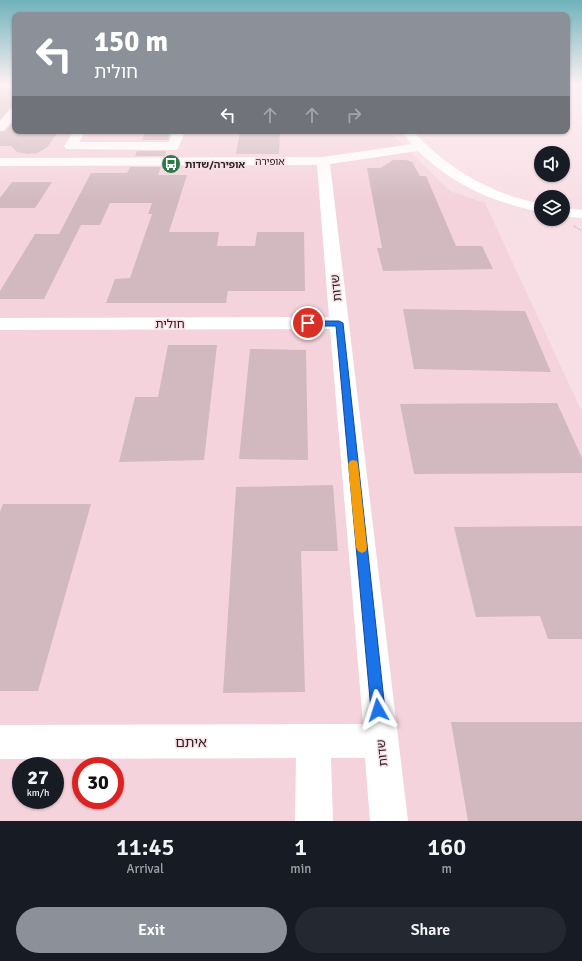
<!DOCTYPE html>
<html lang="en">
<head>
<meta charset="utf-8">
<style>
  body { margin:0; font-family:Signika,"Noto Sans Hebrew",sans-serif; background:#242831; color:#f1f3f6; height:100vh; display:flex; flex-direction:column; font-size:15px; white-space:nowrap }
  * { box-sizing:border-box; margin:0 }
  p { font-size:13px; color:#9ea1a6 }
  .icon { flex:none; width:22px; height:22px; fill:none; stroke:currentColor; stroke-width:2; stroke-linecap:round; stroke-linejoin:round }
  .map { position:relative; height:821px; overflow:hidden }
  .details { display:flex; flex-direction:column; background:#171b24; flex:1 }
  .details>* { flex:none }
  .hud { position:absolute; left:12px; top:12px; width:558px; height:122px; border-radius:8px; box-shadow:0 1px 3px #0004; background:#8c9099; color:#fff; overflow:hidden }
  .buttons { position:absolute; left:534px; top:146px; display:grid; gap:8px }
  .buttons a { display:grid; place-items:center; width:36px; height:36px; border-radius:50%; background:#171b24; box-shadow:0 1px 3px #0004; font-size:20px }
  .speed { position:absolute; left:12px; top:757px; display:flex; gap:8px; font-size:20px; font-weight:700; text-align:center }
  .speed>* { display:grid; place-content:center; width:52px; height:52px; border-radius:50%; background:#171b24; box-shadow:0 1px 3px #0004; line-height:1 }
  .speed small { font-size:10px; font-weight:400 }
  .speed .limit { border:6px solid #d22; background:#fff; color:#111 }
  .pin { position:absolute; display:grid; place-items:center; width:34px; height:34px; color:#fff; margin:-17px; border:2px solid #fff; border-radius:50%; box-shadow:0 1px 4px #0007 }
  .me { position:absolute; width:44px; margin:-22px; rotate:354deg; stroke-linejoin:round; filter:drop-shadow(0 0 3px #0008) }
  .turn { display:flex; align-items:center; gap:14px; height:84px; padding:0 16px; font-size:18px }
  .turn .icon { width:52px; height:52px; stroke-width:2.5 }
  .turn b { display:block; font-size:28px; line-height:34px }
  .lanes { display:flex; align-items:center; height:38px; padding:0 16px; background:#0003; justify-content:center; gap:20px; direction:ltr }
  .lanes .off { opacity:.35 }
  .eta { display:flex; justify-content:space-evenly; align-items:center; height:68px; text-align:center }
  .eta b { font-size:24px; font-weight:600; line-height:28px }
  .primary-button { display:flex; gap:8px; margin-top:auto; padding:8px 16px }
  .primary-button a { flex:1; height:46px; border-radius:24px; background:#8c9099; color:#fff; font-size:16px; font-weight:600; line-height:46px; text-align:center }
  .primary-button a+a { background:#242831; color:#f1f3f6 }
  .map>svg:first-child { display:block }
</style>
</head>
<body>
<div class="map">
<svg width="582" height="821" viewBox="0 0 582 821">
  <rect width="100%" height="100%" fill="#f8dfe5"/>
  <!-- built -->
  <path fill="#f5d3dc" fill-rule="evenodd" d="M0,85H15V131H389L450,191L485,203L582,412V821H0ZM21,766H55V800H21ZM81,766H115V800H81Z"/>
  <!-- building -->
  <g fill="#d1b9bf">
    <polygon points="0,90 15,90 15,107 10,108 0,119"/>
    <polygon points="15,120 15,131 59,131 48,146 43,150 37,153 28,154 17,152 11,146 0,146 0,132 5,131"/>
    <polygon points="146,131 171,131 168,140 142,140"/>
    <polygon points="240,131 280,131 279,154 236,154"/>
    <polygon points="137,151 166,151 165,156 135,156"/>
    <polygon points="393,160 406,160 412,162 420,176 426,176 456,246 482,246 493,269 383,271 377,248 382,248 367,168 381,168"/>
    <polygon points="130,167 161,167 158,175 187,175 169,232 219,232 217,246 255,246 257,232 304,232 305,291 228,291 226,303 106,303 115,279 130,278 152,214 148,214 152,203 110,203 100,225 81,225 44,299 0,299 0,291 35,234 59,234 91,173 127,173"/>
    <polygon points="12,182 52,182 35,208 0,208 0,198"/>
    <polygon points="403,309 525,311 551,372 414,369"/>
    <polygon points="168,345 217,345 204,460 119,462 135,397 158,397"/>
    <polygon points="250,349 306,350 308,460 239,459"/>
    <polygon points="557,403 582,458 582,473 414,474 400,404"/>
    <polygon points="333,485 338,551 301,551 305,692 223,693 236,487"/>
    <polygon points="3,504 91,504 38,691 0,691 0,512"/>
    <polygon points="582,526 582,639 548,639 540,616 476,617 454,527"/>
    <polygon points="451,722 582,722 582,821 468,821"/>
  </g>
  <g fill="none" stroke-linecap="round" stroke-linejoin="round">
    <!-- path -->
    <polyline stroke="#b09da2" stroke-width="1.5" stroke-dasharray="0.5 1.5" stroke-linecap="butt" points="574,226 582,231"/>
    <!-- minor -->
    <g fill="#fff" fill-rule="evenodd">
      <polygon points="573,85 582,85 582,90"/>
      <polygon points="15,108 15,118 4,130 0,131 0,121 11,109"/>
      <polygon points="74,131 86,131 79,142 169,142 173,131 185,131 178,149 174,150 66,149 64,146"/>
      <path d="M401,131H413C449,170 490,193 541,204V212C492,202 455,186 418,151L330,164L408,821H370L365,758H331L333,821H295L296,758L0,759V725L363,724L330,329L0,330V318L329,317L317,165L0,166V158L323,157L412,144Z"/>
      <polygon points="563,208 582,210 582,218 563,216"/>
    </g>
  </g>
  <!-- sky -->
  <linearGradient id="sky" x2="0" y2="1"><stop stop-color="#70b2bb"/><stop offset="0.42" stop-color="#fcf1f3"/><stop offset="1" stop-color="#fcf1f3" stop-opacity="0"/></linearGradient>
  <rect width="582" height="200" fill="url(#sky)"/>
  <!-- route -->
  <polygon fill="#1a73e8" stroke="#114b97" points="306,321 339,321 343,323 385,710 383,715 378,717 373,715 371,710 336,326 308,326 305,323"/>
  <!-- slow -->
  <polygon fill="#f59e0b" points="353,460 357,461 358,464 367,547 366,551 362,553 358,551 356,547 348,464 350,461"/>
  <!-- icons -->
  <defs>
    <symbol id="bus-disc" viewBox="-11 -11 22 22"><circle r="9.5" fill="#2c7949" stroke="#f8dfe5"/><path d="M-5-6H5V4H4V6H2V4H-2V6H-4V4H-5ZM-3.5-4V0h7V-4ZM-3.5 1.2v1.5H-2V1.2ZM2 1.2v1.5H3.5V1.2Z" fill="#fff"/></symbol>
  </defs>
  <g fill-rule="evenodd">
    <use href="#bus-disc" x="160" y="153" width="22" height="22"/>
  </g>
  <g text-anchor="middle" stroke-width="3" stroke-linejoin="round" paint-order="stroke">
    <!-- far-street labels -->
    <g font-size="10" fill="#2a2124" stroke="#f8dfe5">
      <text x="270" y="165">אופירה</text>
    </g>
    <!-- far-poi labels -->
    <g font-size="10" font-weight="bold" fill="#2a2124" stroke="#f8dfe5" text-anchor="start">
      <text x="185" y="168">אופירה/שדות</text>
    </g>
    <!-- street labels -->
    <g font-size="12" fill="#2a2124" stroke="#f8dfe5">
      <text transform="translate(336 288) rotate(-96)" y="4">שדות</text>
      <text x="170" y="328">חולית</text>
      <text transform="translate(382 753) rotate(-96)" y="4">שדות</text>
    </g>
    <!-- near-street labels -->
    <g font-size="14" fill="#2a2124" stroke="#f8dfe5">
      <text x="191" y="747">איתם</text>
    </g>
  </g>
</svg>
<div class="buttons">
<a><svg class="icon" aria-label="sound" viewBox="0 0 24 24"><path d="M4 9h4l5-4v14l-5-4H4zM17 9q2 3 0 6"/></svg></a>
<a><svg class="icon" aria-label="layers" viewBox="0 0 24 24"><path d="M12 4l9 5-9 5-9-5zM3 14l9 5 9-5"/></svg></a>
</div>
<div class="speed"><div>27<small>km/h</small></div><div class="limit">30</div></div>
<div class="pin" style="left:308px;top:323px;background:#d93025"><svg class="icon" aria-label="arrive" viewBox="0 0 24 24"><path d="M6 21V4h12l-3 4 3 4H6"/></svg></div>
<svg class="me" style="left:378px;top:710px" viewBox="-20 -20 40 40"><path d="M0-17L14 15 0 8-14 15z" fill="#1a73e8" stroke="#fff" stroke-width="4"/></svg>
<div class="hud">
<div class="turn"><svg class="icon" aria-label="left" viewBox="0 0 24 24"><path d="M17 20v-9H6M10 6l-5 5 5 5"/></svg><div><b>150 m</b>חולית</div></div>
<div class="lanes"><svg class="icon" aria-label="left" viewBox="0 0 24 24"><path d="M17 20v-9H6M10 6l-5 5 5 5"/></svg><svg class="icon off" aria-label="ahead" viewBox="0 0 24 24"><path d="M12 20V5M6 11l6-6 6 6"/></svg><svg class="icon off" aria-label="ahead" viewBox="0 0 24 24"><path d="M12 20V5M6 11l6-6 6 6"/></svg><svg class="icon off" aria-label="right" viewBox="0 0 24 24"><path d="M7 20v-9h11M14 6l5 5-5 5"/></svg></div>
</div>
</div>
<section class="details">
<div class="eta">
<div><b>11:45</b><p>Arrival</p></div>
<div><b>1</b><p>min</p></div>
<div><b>160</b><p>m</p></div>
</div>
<div class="primary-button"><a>Exit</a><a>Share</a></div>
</section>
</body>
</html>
